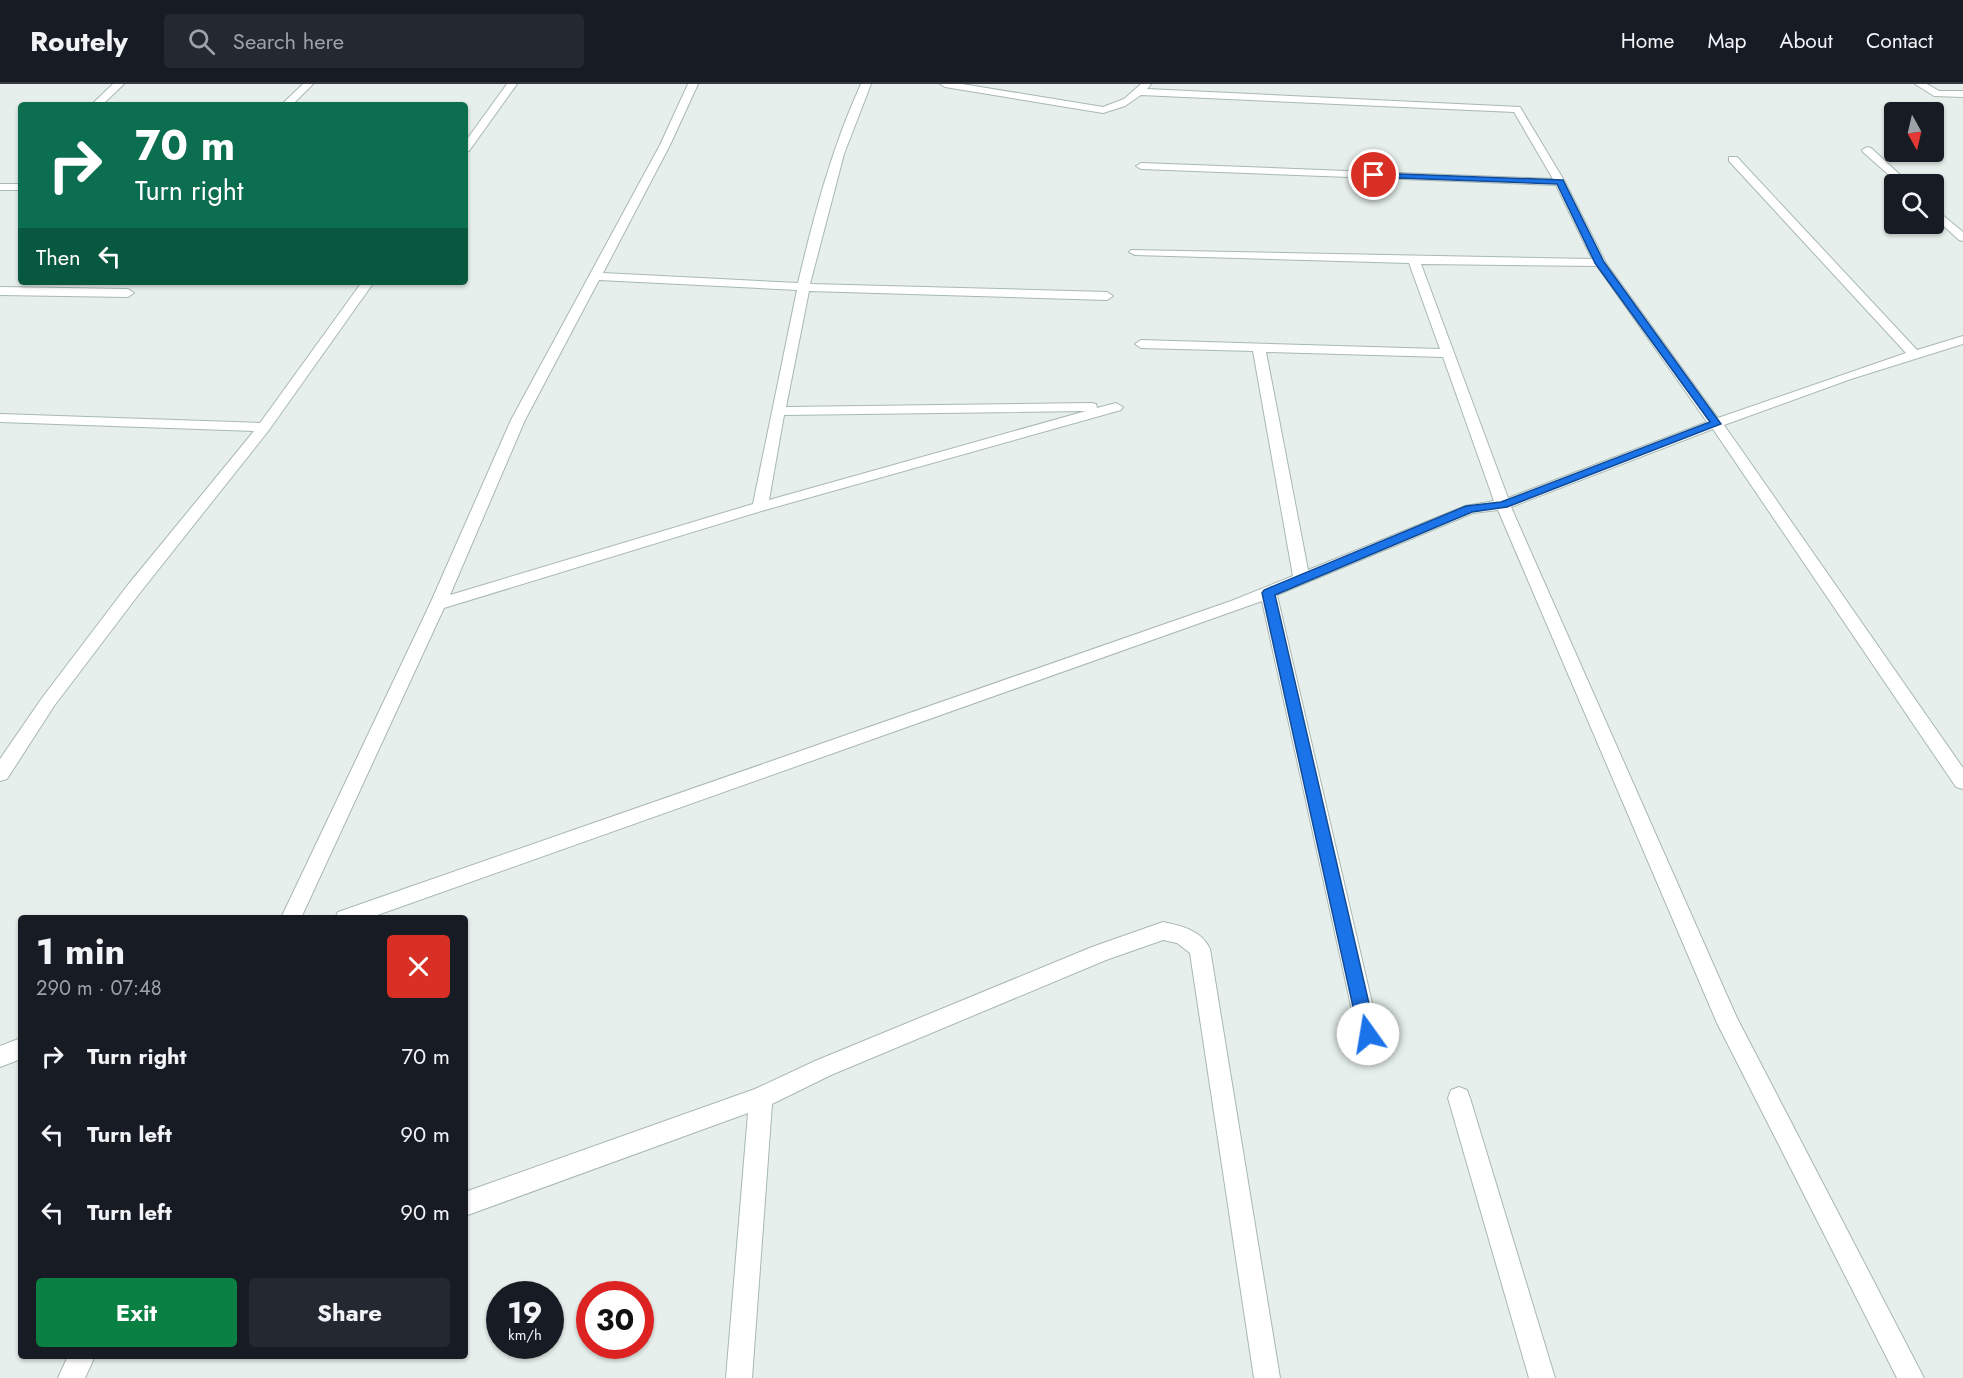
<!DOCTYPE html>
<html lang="en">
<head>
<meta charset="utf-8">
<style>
  body { margin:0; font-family:Jost,sans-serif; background:#242831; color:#f1f3f6; height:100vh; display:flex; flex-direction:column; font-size:22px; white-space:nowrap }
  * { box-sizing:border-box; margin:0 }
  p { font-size:20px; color:#9ea1a6 }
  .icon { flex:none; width:33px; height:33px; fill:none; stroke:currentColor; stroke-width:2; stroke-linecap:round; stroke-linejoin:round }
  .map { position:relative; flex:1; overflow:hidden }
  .side { position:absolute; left:18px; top:831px; width:450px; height:444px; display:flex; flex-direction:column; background:#171b24; border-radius:6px; box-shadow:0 2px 4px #0004 }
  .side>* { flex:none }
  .hud { position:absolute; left:18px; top:18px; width:450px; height:183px; border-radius:6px; box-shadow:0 2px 4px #0004; background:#0b6e4f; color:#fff; overflow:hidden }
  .needle { width:39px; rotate:172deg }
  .buttons { position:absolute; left:1884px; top:18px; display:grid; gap:12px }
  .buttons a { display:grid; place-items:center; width:60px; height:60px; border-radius:6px; background:#171b24; box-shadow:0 2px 4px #0004; font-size:30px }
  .speed { position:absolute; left:486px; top:1197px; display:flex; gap:12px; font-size:30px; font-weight:700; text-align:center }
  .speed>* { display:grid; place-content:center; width:78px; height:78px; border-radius:50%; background:#171b24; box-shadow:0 2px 4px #0004; line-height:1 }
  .speed small { font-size:15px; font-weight:400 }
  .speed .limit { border:9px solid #d22; background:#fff; color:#111 }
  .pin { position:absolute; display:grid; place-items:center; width:51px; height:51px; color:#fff; margin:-26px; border:3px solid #fff; border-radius:50%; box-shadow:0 2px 6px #0007 }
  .me { position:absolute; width:66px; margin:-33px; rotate:347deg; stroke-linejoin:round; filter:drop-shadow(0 0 4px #0008) }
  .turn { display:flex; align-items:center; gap:21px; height:126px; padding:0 18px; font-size:27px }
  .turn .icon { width:78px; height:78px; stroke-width:2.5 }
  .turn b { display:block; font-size:42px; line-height:51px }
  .then { display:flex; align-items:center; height:57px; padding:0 18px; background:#0003; gap:12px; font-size:22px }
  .round { display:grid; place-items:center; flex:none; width:63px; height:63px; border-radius:6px; background:#242831 }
  .summary { display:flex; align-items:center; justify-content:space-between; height:102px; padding:0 18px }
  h1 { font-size:36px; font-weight:700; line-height:45px }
  .action { display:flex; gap:12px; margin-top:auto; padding:12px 18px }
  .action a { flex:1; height:69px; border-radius:6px; background:#0b8043; color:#fff; font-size:24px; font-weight:700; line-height:69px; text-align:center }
  .action a+a { background:#242831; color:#f1f3f6 }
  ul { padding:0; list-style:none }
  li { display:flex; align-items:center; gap:18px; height:78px; padding:0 18px }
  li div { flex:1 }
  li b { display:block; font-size:22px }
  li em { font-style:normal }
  header { display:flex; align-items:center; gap:36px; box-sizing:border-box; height:84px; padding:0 30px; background:#171b24; border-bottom:2px solid #363941 }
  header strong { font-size:28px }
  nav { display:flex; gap:33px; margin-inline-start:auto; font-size:21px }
  .search { width:420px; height:54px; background:#242831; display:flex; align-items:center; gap:15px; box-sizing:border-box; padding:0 21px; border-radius:6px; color:#9ea1a6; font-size:22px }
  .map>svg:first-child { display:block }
</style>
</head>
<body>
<header>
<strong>Routely</strong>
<div class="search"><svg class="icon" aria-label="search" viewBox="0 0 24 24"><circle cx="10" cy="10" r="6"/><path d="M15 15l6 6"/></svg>Search here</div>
<nav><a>Home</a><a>Map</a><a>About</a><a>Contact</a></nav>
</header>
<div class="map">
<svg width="1963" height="1294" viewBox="0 0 1963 1294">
  <rect width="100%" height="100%" fill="#e6efeb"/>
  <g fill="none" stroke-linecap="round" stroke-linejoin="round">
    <defs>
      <polygon id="lane" points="1915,0 1927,0 1939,7 1963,7 1963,13 1934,12"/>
      <g id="street">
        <polygon points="113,0 124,0 102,21 91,21"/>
        <polygon points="303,0 313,0 292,21 281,21"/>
        <polygon points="507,0 517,0 469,67 465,68 465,58"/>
        <path d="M688,0H698L670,61L603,189L798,199C814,131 832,63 861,0H871L844,70L810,200L1107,208L1113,212L1107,216L809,207L786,323L1091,319L1096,320L1097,324L1116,319L1123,323L1121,326L765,426L444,524L301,834H281L430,520L511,336L660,61ZM599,196L797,206L753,420L450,511L525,336ZM1086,327L769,416L784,331Z"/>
        <path d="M940,0H962L1103,23L1124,15L1141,0H1151L1147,5L1520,23L1565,98L1606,179L1718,334L1906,269L1729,77V73H1737L1917,266L1963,252V260L1851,295L1724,341L1963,684V705L1956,703L1713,345L1511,423L1737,934L1924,1294H1897L1717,939L1498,426L1473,429L1277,511L1379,949L1376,956L1368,959L1360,956L1357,949L1262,517L369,834H335L338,828L1231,517L1293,492L1253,267L1141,264L1135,260L1141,256L1440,265L1409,179L1135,171L1129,168L1131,166L1592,175L1556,101L1141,85L1136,82L1141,79L1553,95L1514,28L1141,11L1125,22L1103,29L945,3ZM1421,180L1597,182L1707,338L1508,414ZM1266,268L1443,273L1494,417L1465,422L1308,486Z"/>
        <polygon points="1867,63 1871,64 1910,100 1899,100 1863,68 1862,66"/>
        <rect x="0" y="100" width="21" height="6"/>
        <polygon points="1934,124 1963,148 1963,157 1959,156 1934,133"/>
        <polygon points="362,198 374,198 269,346 139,510 54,622 7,695 0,697 0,675 42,614 127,502 254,347 0,338 0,330 260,339"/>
        <polygon points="0,203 128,205 134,209 128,213 0,211"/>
        <path d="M1163,838C1182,842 1201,846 1210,865L1280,1294H1254L1190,869L1177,859L1163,856L1106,876L831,991L772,1020L752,1294H726L748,1029L465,1132V1108L755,1005L815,977L1092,863Z"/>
        <polygon points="21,954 21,975 0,983 0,962"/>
        <polygon points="1459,1003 1467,1006 1470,1014 1555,1294 1529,1294 1448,1014 1451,1006"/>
        <polygon points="68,1272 95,1272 85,1294 58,1294"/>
      </g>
    </defs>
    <!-- lane casing -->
    <use href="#lane" stroke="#a8b8b2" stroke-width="2"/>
    <!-- street casing -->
    <use href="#street" stroke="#a8b8b2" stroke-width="2"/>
    <!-- lane -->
    <use href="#lane" fill="#fff" fill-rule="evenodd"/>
    <!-- street -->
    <use href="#street" fill="#fff" fill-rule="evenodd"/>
  </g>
  <!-- route -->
  <polygon fill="#1a73e8" stroke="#114b97" stroke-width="1.5" points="1374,89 1563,96 1604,178 1721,340 1507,423 1472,428 1275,511 1376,950 1374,955 1368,957 1362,955 1359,950 1262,509 1264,506 1466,422 1501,418 1710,338 1595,179 1557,100 1371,93 1370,91"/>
</svg>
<div class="buttons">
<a><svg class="needle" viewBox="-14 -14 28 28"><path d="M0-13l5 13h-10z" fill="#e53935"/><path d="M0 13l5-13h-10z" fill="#9ea1a6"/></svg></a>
<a><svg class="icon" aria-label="search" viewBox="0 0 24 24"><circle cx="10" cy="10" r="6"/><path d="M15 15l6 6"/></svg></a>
</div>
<div class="speed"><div>19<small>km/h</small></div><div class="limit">30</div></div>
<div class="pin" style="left:1374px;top:91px;background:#d93025"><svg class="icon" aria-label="arrive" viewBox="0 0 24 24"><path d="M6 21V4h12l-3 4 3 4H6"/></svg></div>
<svg class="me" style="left:1368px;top:950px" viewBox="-20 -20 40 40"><circle r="19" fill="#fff"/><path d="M0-13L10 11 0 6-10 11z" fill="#1a73e8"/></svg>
<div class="hud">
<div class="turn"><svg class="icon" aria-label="right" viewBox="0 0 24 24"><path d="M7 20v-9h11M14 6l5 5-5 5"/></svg><div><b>70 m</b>Turn right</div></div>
<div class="then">Then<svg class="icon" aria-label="left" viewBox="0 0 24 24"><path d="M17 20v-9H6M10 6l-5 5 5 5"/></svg></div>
</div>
<section class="side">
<div class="summary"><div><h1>1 min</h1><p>290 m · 07:48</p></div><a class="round" style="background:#d93025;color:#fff"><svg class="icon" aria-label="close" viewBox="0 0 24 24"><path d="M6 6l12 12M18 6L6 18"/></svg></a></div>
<ul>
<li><svg class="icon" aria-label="right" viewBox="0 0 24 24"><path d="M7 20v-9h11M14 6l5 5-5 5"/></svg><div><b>Turn right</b></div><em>70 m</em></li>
<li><svg class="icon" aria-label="left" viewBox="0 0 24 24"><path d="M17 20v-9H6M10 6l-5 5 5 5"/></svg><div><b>Turn left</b></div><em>90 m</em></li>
<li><svg class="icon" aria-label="left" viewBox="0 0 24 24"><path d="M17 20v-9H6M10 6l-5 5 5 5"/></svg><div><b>Turn left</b></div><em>90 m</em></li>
</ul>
<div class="action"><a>Exit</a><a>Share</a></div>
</section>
</div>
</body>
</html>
